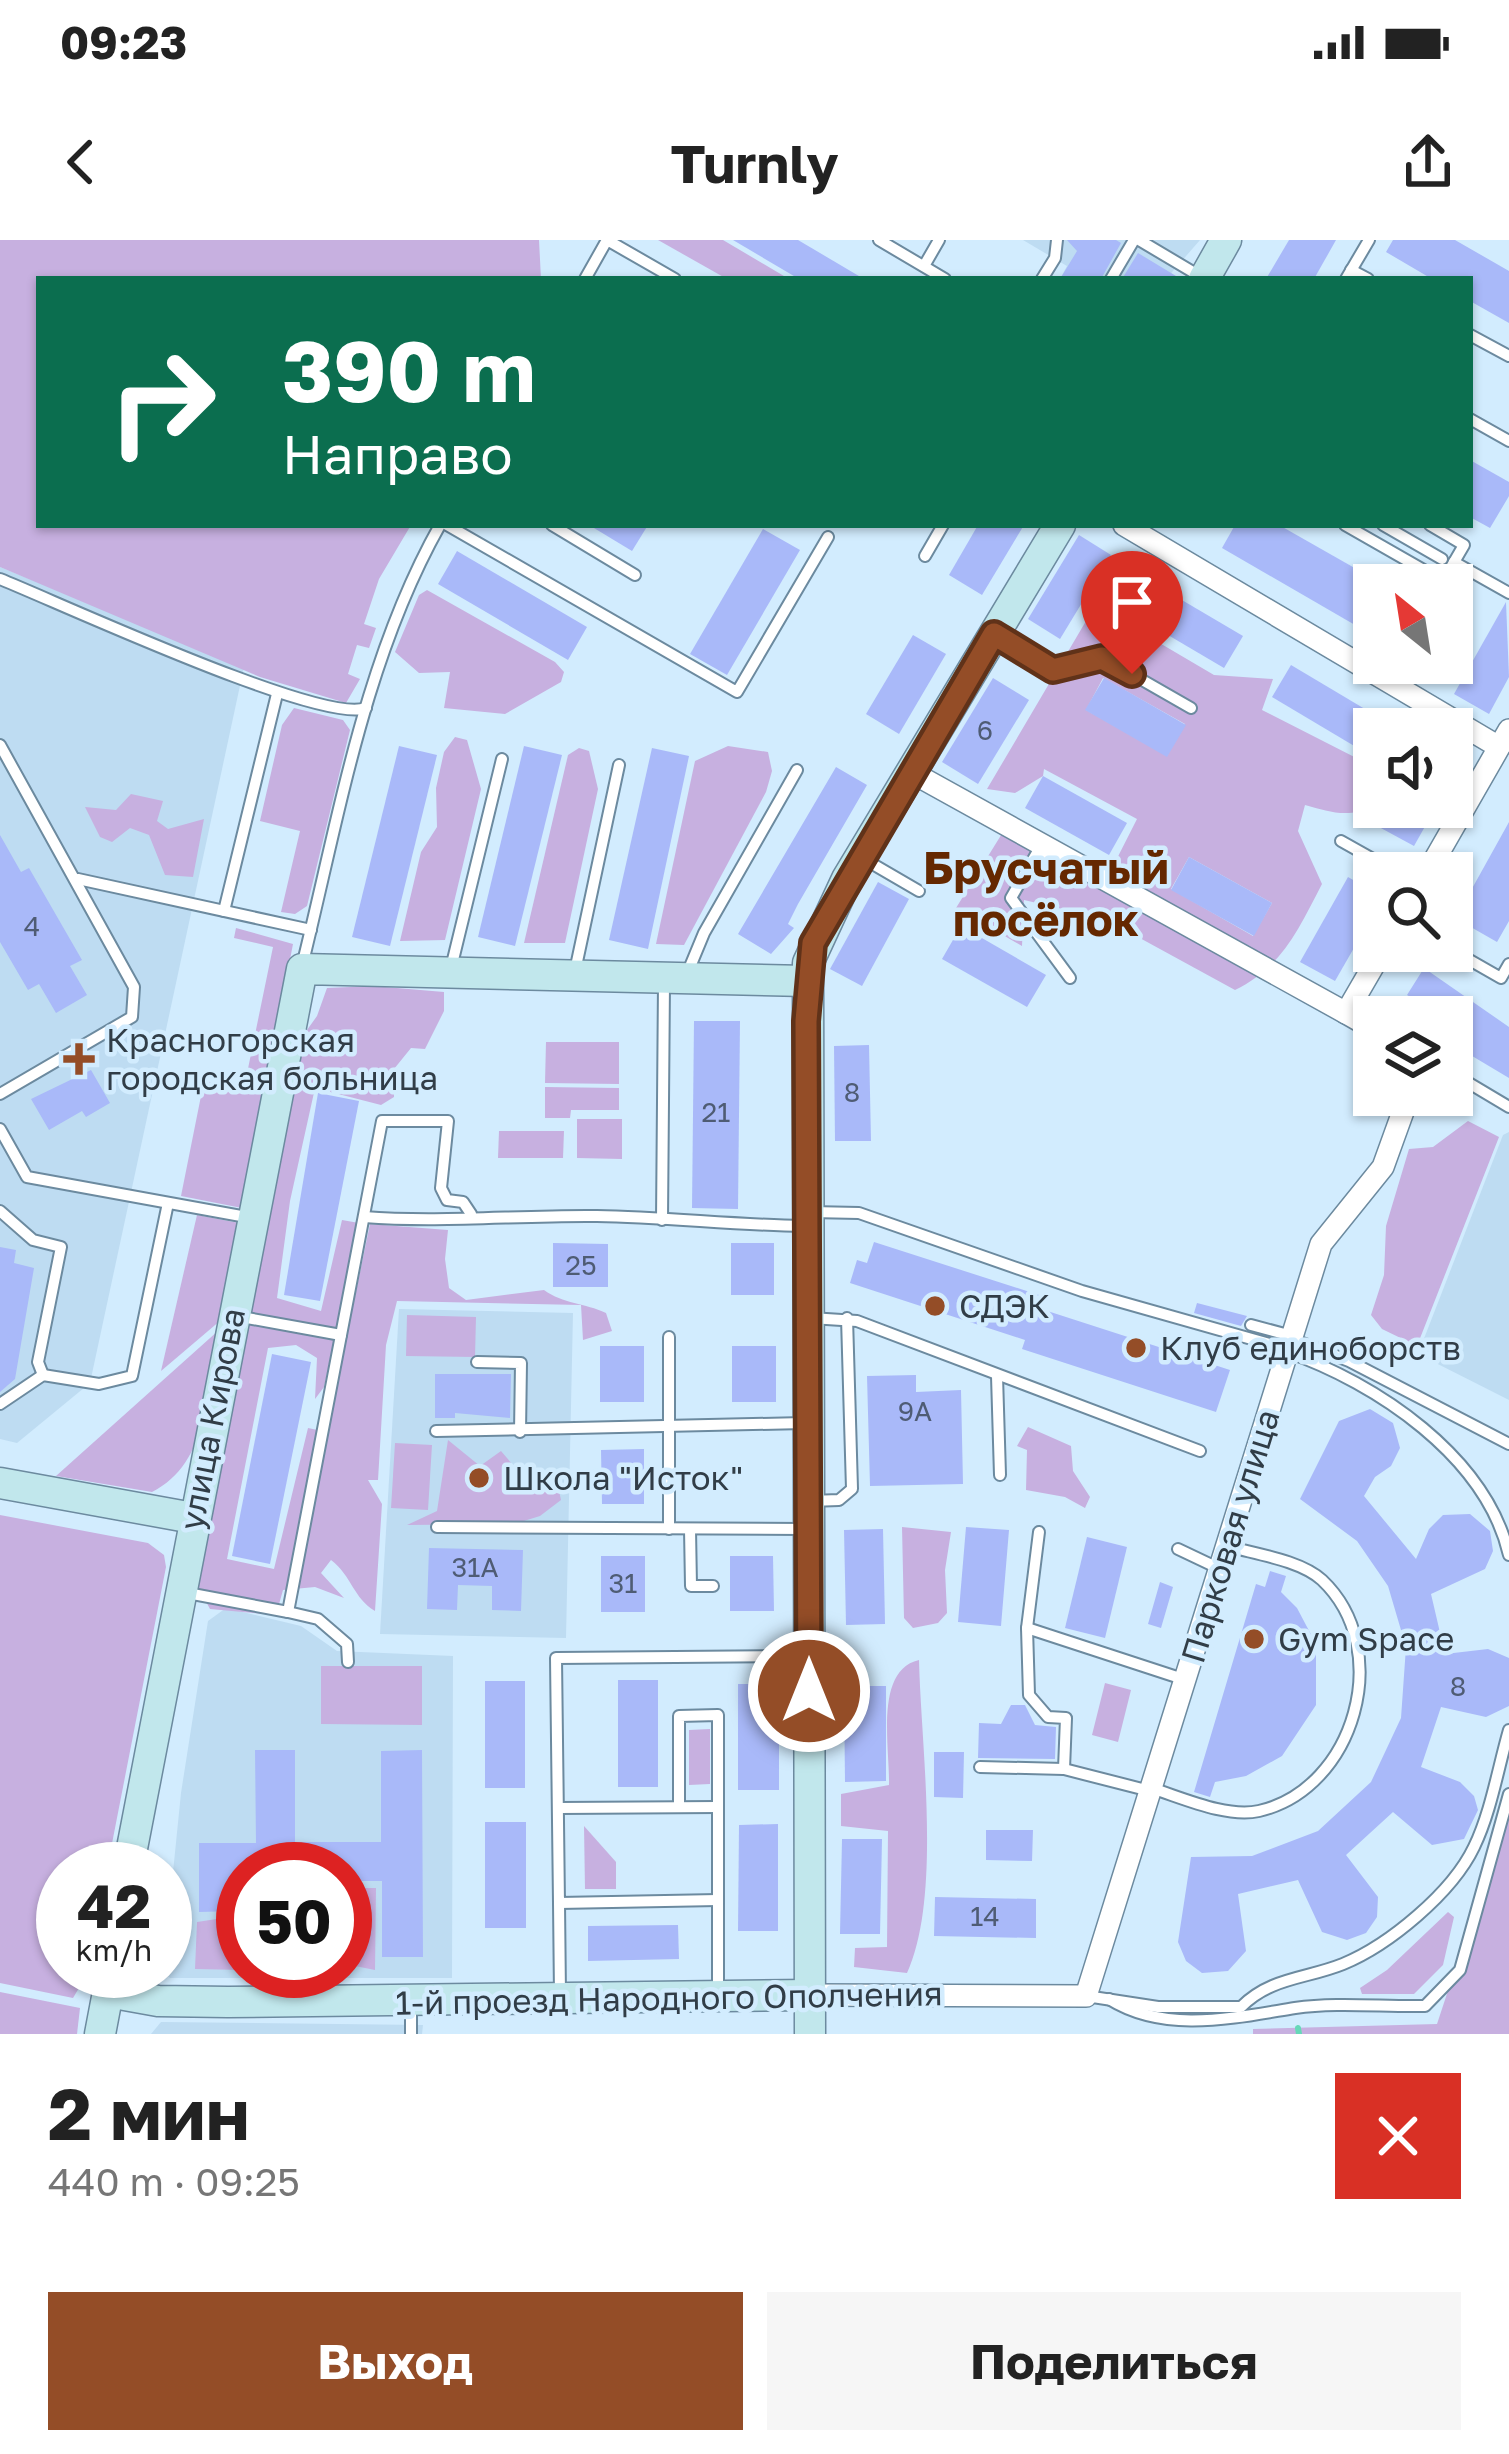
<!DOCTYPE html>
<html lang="ru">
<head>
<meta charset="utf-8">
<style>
  body { margin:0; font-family:"Golos Text",sans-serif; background:#f6f6f6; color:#222; height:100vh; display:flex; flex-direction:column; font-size:45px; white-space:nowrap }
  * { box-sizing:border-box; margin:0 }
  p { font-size:39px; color:#767676 }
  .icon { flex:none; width:66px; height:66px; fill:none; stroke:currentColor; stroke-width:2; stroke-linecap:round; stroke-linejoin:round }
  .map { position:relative; height:1794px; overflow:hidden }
  .details { display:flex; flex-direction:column; background:#fff; flex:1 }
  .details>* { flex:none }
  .guide { position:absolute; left:36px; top:36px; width:1437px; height:252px; border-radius:0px; box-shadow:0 3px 9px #0004; background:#0b6e4f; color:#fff; overflow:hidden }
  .needle { width:78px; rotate:330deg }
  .controls { position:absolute; left:1353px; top:324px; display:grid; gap:24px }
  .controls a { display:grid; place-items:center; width:120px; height:120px; border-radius:0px; background:#fff; box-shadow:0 3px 9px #0004; font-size:60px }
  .speed { position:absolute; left:36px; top:1602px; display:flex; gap:24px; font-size:60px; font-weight:700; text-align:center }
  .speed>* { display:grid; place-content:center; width:156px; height:156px; border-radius:50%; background:#fff; box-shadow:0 3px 9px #0004; line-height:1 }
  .speed small { font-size:30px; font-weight:400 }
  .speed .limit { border:18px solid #d22; background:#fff; color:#111 }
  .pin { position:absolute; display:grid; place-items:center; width:102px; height:102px; color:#fff; margin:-123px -51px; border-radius:50% 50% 50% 0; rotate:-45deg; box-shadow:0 0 12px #0007 }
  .pin .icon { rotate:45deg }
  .me { position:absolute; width:132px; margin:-66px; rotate:0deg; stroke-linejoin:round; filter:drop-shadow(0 0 9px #0008) }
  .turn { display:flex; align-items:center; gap:42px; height:252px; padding:0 48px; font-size:54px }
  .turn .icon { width:156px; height:156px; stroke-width:2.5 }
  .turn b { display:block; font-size:84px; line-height:102px }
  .round { display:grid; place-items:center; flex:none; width:126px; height:126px; border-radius:0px; background:#f6f6f6 }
  .headline { display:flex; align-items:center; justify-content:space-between; height:204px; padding:0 48px }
  h1 { font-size:72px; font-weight:700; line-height:90px }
  .primary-button { display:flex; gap:24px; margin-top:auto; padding:24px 48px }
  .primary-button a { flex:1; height:138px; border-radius:0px; background:#944d27; color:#fff; font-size:48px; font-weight:700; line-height:138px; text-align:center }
  .primary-button a+a { background:#f6f6f6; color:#222 }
  .status { display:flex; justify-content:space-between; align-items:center; height:84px; padding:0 60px; background:#fff; direction:ltr }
  .status svg { height:33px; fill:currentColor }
  header { display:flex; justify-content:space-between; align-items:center; height:156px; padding:0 48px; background:#fff; font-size:54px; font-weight:700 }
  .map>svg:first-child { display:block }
</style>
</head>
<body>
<div class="status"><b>09:23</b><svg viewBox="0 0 49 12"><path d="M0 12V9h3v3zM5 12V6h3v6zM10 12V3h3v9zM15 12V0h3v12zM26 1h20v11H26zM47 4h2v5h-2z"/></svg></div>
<header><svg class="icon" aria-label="back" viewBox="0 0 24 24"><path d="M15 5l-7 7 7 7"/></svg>Turnly<svg class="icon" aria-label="share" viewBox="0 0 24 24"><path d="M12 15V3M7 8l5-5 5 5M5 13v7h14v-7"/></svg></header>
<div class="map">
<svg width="1509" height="1794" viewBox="0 0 1509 1794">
  <rect width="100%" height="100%" fill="#d2ecfe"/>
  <!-- built -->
  <g fill="#bedcf2" fill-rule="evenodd">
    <polygon points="1023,0 1200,0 1166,39 1060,39 1067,26"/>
    <polygon points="0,327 244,427 90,1143 17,1203 0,1199"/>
    <polygon points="1509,892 1509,1160 1418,1114 1503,895"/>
    <polygon points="399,1069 573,1073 566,1398 380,1394"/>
    <path d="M226,1368L301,1386L337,1411L453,1416L452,1738H170L163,1731L181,1553L208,1381ZM243,1629H345V1731H243Z"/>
    <polygon points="161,1782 423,1785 422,1794 151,1794"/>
  </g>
  <!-- green -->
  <g fill="#c7b0e0" fill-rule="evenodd">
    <polygon points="0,0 539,0 541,39 39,39 39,285 411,285 379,339 364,384 376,388 369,408 357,405 348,434 360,439 346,463 260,437 0,327"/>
    <polygon points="658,0 723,0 789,39 727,39"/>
    <polygon points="427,350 555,422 564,432 561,442 505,474 444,468 450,432 419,433 395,412 419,355"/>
    <path d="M1129,358V385L1214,435L1273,439L1262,470L1374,527V565C1350,579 1330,572 1305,565L1298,591L1322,644C1298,690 1283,726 1235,750L1105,679L1024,660L1022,706L956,668L1003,592L1101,650L1137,579L1044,529L1043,536L1015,553L987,549L1099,359ZM1103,438L1185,484L1167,516L1086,470ZM1189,617L1272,663L1253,696L1171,649Z"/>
    <polygon points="294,468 343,480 350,490 307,666 295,674 281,672 300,591 260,581 282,485"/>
    <polygon points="455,497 467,500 481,549 445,700 400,701 421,612 437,587 436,548 444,512"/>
    <polygon points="728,506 768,512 772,531 766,552 684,705 656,704 695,521"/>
    <polygon points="579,508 589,511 598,549 565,703 524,703 568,515"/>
    <polygon points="131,554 163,561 157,581 168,589 204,579 193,637 165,635 149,595 130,588 112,602 100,597 85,567 116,570"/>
    <polygon points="236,688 293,704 242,968 181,956 204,841 244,848 273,707 234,698"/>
    <path d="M373,746L444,752V771L425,809L411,808L394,829V857L381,865L315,848L290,961L277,1058L321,1071L342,980L359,983L324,1147L315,1159L317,1118L296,1105L268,1108L227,1319L274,1329L308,1188L327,1192L370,984L448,990L445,1019L449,1048L466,1060L544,1050C563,1064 585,1063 606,1073L612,1091L583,1100L581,1065L397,1061L386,1105L378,1240H368L382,1264L375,1371C353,1358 352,1336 331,1320L321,1333L344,1358L315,1347L283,1350L276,1375L210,1369L197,1345L292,811L317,776L327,748Z"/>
    <polygon points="546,802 619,802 619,844 545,843"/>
    <polygon points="545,847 619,848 619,870 571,870 570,878 545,878"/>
    <polygon points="577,879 622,879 622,919 577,918"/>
    <polygon points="1468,881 1499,897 1417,1106 1382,1089 1371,1075 1384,1035 1386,986 1409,909 1433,907"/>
    <polygon points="499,891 564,891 563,918 498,918"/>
    <polygon points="197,975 239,983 221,1080 161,1131"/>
    <polygon points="407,1075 476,1077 475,1117 406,1116"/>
    <path d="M219,1090C208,1147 210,1223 152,1252L56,1236Z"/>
    <polygon points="1028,1187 1071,1206 1073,1231 1090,1257 1085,1268 1065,1257 1026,1250 1027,1210 1017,1206"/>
    <polygon points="448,1200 480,1226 501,1211 530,1245 558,1246 561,1260 540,1276 514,1284 407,1285 437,1271"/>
    <polygon points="395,1203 432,1205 428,1270 391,1268"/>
    <polygon points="0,1275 148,1303 164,1315 166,1327 107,1629 63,1629 63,1731 89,1731 73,1758 0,1743"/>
    <polygon points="902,1287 951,1292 945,1330 947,1373 938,1383 913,1388 904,1378"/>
    <path d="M919,1420C921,1508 942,1656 907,1733L854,1727L855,1708L887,1707L888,1591L841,1586V1554L889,1545C890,1508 874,1430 919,1420Z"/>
    <polygon points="321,1426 422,1426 422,1485 321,1484"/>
    <polygon points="1105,1443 1131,1450 1118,1502 1092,1495"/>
    <polygon points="710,1489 710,1544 689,1545 689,1490"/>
    <polygon points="1509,1566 1509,1794 1253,1794 1253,1789 1437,1784"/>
    <polygon points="584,1586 616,1622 616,1649 585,1649"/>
    <polygon points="345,1648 376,1648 375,1730 345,1724"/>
    <polygon points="1448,1672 1454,1677 1443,1725 1414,1754 1362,1754 1360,1748 1387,1730"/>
    <polygon points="243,1675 243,1730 195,1729 197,1682"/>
    <polygon points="0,1752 80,1768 77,1794 0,1794"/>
  </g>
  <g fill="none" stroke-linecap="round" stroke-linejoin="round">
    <!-- stream -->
    <polyline stroke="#66d8b8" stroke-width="6" points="1298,1788 1299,1794"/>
  </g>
  <!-- building -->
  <g fill="#a9b9f9">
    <polygon points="733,0 798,0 864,39 799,39"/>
    <polygon points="1067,0 1116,0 1121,3 1101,39 1060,39 1077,11"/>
    <polygon points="1289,0 1336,0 1314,39 1266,39"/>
    <polygon points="1393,0 1455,0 1509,31 1509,83 1470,61 1470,39 1432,39 1386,12"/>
    <polygon points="1138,13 1181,39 1122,39"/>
    <polygon points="1470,220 1509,242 1509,256 1490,288 1470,277"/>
    <polygon points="589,285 648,285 632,311"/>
    <polygon points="978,285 1024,285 982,355 949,335"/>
    <polygon points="1235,285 1279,285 1374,339 1374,396 1222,308"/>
    <polygon points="763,289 800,310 727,435 690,414"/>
    <polygon points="1079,295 1111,315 1060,399 1028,379"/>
    <polygon points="457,311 587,387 568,420 438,344"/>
    <polygon points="1153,343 1243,396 1224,428 1134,375"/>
    <polygon points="1506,362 1509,437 1489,474 1454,454"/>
    <polygon points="913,395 946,414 899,494 866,474"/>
    <polygon points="1291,425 1380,478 1361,510 1272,457"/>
    <polygon points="993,438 1029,460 978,544 942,522"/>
    <polygon points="1104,438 1186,485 1167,517 1085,470"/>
    <polygon points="399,506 437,515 390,706 352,697"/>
    <polygon points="524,506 562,515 515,706 478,697"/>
    <polygon points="652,508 689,516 648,709 609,700"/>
    <polygon points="836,527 867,545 798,664 788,684 794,688 771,714 738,694"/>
    <polygon points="1043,536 1127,583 1109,615 1025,568"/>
    <polygon points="1390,567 1436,567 1414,606 1379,587"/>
    <polygon points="1509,582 1509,681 1497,702 1469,686 1473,681 1459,672"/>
    <polygon points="0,595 21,632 29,628 82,720 70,726 87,755 56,773 39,744 28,750 0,702"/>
    <polygon points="1189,617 1272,663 1254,696 1171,650"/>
    <polygon points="1348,637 1374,652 1374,673 1335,741 1300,722"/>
    <polygon points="878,642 909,659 862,746 830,729"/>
    <polygon points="961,686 1046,735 1027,767 942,719"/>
    <polygon points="1424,728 1509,787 1509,838 1452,804 1452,777 1404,777 1414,759 1407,755"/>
    <polygon points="694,781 740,781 738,969 692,968"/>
    <polygon points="869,805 871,901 835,901 834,806"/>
    <polygon points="91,830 110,863 86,877 82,871 49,890 31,859"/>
    <polygon points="318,853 359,861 320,1061 284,1055"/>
    <polygon points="874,1002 1039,1055 1035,1067 1230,1130 1216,1172 1022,1109 1025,1100 850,1043 857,1020 867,1023"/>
    <polygon points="553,1003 608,1004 608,1047 553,1047"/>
    <rect x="731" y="1003" width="43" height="52"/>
    <polygon points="0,1007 16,1010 14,1023 34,1028 15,1139 0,1152"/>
    <polygon points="1197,1063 1247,1076 1241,1086 1194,1073"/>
    <rect x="600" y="1106" width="44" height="56"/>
    <rect x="732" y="1106" width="44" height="56"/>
    <polygon points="272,1114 311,1122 270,1324 232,1316"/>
    <polygon points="435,1134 511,1134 510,1178 455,1173 455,1178 435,1178"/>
    <polygon points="916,1135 916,1152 961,1150 963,1244 870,1246 867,1136"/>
    <polygon points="1370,1169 1393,1183 1400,1208 1391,1226 1375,1237 1364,1256 1416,1319 1429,1289 1443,1275 1470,1274 1490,1291 1493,1311 1485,1329 1431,1354 1445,1414 1488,1409 1509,1418 1509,1466 1486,1477 1441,1467 1421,1527 1460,1542 1474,1556 1478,1570 1464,1599 1432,1605 1393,1572 1346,1615 1378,1657 1377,1677 1366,1693 1347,1700 1322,1692 1298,1640 1238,1654 1246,1711 1228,1731 1202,1733 1186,1721 1178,1702 1191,1617 1252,1616 1318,1591 1371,1542 1401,1478 1406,1407 1388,1346 1357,1301 1300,1259 1339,1181"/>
    <polygon points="644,1209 644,1264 602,1264 601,1210"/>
    <polygon points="966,1287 1009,1290 1001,1386 958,1382"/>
    <polygon points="883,1289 885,1384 846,1385 844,1290"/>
    <polygon points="1087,1297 1127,1307 1105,1398 1065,1388"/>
    <polygon points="429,1308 523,1310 521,1371 492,1370 492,1346 458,1345 457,1370 427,1369"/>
    <rect x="601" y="1316" width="44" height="56"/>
    <polygon points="730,1316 773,1316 774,1371 730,1371"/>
    <polygon points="1270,1331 1286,1336 1281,1352 1297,1368 1316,1404 1316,1465 1282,1516 1246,1536 1215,1542 1210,1557 1194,1552 1256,1344 1265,1347"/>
    <polygon points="1160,1342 1173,1347 1161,1388 1148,1384"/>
    <rect x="618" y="1440" width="40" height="107"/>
    <rect x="485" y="1441" width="40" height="107"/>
    <rect x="738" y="1444" width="41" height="106"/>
    <polygon points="844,1446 886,1446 886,1541 845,1542"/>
    <polygon points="1011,1465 1025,1465 1035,1485 1056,1487 1055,1519 978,1518 979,1483 1001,1484"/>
    <polygon points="255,1510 295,1510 295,1602 381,1602 381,1511 422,1510 423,1717 382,1717 382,1641 345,1641 345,1629 243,1629 243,1641 237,1642 237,1671 199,1672 199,1603 256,1603"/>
    <polygon points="934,1512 964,1512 963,1558 934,1557"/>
    <rect x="485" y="1582" width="41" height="106"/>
    <polygon points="778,1584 778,1691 738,1691 739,1585"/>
    <polygon points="986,1590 1033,1590 1032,1621 986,1620"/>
    <polygon points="842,1599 882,1599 880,1694 840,1694"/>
    <polygon points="935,1657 1036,1659 1036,1698 934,1696"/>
    <polygon points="678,1685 679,1719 588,1721 588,1686"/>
  </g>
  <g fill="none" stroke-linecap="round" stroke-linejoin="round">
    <defs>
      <g id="lane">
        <polyline points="879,0 945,39"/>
        <polyline points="1139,0 1203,38"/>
        <polyline points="924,26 939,0"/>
        <polyline points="1351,30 1368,39"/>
        <polyline points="585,39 607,0 675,39"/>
        <polyline points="1042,39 1055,18 1057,0"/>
        <polyline points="1111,39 1134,0"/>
        <polyline points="1346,39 1369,0"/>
        <polyline points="1470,95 1509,116"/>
        <polyline points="1470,179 1509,201"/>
        <polyline points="447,285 737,452 828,297"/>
        <polyline points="552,285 635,335"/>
        <polyline points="1345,285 1443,341 1464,305 1430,285"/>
        <polyline points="1383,285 1442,319"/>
        <polyline points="925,316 943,285"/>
        <polyline points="1454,322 1509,353"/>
        <path d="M0,339C60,363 322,485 366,468"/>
        <polyline points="997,395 1053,430 1102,417 1191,468"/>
        <polyline points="0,505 134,747 132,777 0,854"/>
        <polyline points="1341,601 1398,633"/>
        <polyline points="1042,604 1011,658 1070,738"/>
        <polyline points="864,619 919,651"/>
        <polyline points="78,639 311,690"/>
        <polyline points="224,671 277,454"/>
        <polyline points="1452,710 1501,738 1509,724"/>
        <path d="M302,726C339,577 364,420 440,285"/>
        <polyline points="451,728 502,519"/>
        <polyline points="575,731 619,525"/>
        <polyline points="687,734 704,693 797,530"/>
        <polyline points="1452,833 1509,867"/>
        <polyline points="0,889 27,937 252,978"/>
        <polyline points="0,971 33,1000 61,1007 38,1122 43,1135"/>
        <polyline points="811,972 859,973 1082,1051 1287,1109"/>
        <path d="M364,977C441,983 519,975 597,976C666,977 734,985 803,986"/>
        <polyline points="662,980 664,743"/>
        <polyline points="236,1076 341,1095"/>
        <polyline points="811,1078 857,1081 1200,1211"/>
        <polyline points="1251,1085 1292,1096"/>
        <polyline points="669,1097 669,1289"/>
        <polyline points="1292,1099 1349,1121 1509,1204"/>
        <path d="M1287,1112C1376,1143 1486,1216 1509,1315"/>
        <polyline points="477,1122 521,1123 520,1192"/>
        <polyline points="997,1136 1000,1235"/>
        <polyline points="0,1164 43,1135 99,1144 132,1136 168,963"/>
        <polyline points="436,1191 804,1183"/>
        <polyline points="810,1261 839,1260 852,1249 847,1078"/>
        <polyline points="437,1287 805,1289"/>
        <polyline points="690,1289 691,1346 713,1346"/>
        <polyline points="1039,1292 1027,1388 1029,1455 1048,1477 1066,1478 1064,1529"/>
        <polyline points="1178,1309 1218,1328"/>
        <polyline points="182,1352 288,1372 382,881 448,881 441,948 447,960 463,962 471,974"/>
        <polyline points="288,1372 318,1379 347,1404 348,1422"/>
        <polyline points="1027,1388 1183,1439"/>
        <polyline points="980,1527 1064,1529 1150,1551"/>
        <path d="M1151,1548C1183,1558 1226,1578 1259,1571C1355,1549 1395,1409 1322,1340C1300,1320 1255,1314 1227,1306"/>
        <polyline points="679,1567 679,1476 718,1475 718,1751"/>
        <polyline points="559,1568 718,1567"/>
        <polyline points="718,1660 559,1663 556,1418 804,1416"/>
        <polyline points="559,1663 560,1755"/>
        <path d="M1086,1756L1158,1767H1241C1271,1737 1306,1739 1343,1724C1389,1705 1452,1653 1474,1607C1491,1572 1498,1528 1509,1490"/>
        <path d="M1109,1759C1165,1794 1233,1778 1295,1768C1337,1762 1383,1767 1425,1766L1460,1730L1509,1554"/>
        <polyline points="411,1794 411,1766"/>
      </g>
      <g id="street">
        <polyline points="1124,285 1499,507"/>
        <polyline points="911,532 1346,773"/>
        <polyline points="1427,633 1509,490"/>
        <polyline points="1374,789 1346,773 1382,711"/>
        <polyline points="810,1755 1086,1756 1321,1004 1383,927 1409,855"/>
      </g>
      <g id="secondary">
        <polyline points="1204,39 1226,0"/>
        <polyline points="0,1243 193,1278"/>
        <polyline points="128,1629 302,729 806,741"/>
        <polyline points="108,1752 158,1761 228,1762 810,1755"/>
        <polyline points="100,1794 112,1731"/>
        <polyline points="810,1794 808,723 847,639 1060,285"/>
      </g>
    </defs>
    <!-- lane casing -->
    <use href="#lane" stroke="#6c8a9f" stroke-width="14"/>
    <!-- street casing -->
    <use href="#street" stroke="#6c8a9f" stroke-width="24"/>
    <!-- secondary casing -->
    <use href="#secondary" stroke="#6c8a9f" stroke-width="33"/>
    <!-- lane -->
    <use href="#lane" stroke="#fff" stroke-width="10"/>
    <!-- street -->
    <use href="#street" stroke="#fff" stroke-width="21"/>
    <!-- secondary -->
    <use href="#secondary" stroke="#c1e7ec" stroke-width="30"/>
  </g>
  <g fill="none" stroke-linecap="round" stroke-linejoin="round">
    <defs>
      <polyline id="route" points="809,1451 806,781 813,703 994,394 1053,430 1102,418 1132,434"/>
    </defs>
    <!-- route casing -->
    <use href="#route" stroke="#603219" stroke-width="30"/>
    <!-- route -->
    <use href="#route" stroke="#944d27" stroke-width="21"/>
  </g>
  <!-- markers -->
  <g fill="#944d27" stroke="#d2ecfe" stroke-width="4.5">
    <path d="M73 801h12v12h12v12h-12v12h-12v-12h-12v-12h12z"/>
    <circle cx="935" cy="1066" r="12"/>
    <circle cx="1136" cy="1108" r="12"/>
    <circle cx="479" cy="1238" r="12"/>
    <circle cx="1254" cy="1399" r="12"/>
  </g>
  <g text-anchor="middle" stroke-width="9" stroke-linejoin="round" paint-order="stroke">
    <!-- number labels -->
    <g font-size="27" fill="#4f5c74">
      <text x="985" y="500">6</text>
      <text x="32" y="696">4</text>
      <text x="852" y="862">8</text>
      <text x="716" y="882">21</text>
      <text x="581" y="1035">25</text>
      <text x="915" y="1181">9А</text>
      <text x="475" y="1337">31А</text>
      <text x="623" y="1353">31</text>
      <text x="1458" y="1456">8</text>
      <text x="985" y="1686">14</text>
    </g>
    <!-- poi labels -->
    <g font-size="33" fill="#313d47" stroke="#d2ecfe" text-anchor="start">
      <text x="106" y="812">Красногорская<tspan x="106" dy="38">городская больница</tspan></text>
      <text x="959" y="1078">СДЭК</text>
      <text x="1160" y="1120">Клуб единоборств</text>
      <text x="503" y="1250">Школа "Исток"</text>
      <text x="1278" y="1411">Gym Space</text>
    </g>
    <!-- street labels -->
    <g font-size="33" fill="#313d47" stroke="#d2ecfe">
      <text transform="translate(212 1179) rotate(-79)" y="12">улица Кирова</text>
      <text transform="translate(1230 1296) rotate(-73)" y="12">Парковая улица</text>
      <text transform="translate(669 1758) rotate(-1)" y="12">1-й проезд Народного Ополчения</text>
    </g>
    <!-- district labels -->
    <g font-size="45" font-weight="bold" fill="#652800" stroke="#d2ecfe">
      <text x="1046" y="644">Брусчатый<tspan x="1046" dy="52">посёлок</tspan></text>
    </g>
  </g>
</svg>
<div class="controls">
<a><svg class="needle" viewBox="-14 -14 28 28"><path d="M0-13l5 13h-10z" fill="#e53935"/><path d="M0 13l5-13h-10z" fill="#767676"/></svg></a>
<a><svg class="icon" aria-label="sound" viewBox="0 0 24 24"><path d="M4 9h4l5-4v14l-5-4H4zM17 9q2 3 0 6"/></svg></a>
<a><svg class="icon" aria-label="search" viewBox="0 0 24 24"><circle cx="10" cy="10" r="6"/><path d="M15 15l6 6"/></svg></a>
<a><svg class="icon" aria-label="layers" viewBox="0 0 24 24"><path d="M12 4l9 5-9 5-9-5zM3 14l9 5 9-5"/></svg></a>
</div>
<div class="speed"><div>42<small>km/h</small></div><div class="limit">50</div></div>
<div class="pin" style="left:1132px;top:434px;background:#d93025"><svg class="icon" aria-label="arrive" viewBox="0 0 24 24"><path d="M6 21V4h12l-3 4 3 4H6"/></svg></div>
<svg class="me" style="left:809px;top:1451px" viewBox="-20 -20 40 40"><circle r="17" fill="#944d27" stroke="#fff" stroke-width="3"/><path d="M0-11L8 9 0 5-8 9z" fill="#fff"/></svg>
<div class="guide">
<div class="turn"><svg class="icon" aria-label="right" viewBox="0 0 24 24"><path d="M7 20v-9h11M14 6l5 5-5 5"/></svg><div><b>390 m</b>Направо</div></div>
</div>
</div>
<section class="details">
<div class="headline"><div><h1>2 мин</h1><p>440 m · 09:25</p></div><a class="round" style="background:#d93025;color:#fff"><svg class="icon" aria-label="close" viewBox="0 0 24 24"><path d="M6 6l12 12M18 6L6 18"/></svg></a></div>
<div class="primary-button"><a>Выход</a><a>Поделиться</a></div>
</section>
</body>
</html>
